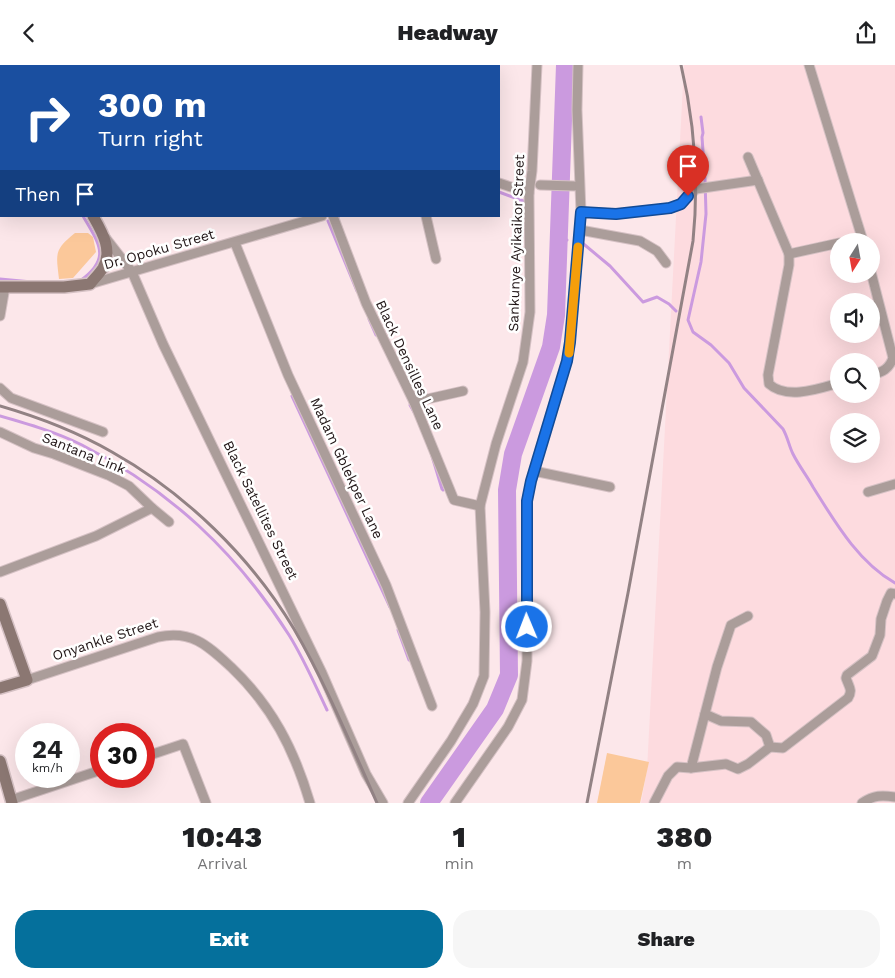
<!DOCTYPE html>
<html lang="en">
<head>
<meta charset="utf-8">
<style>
  body { margin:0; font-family:"Work Sans",sans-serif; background:#f6f6f6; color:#202124; height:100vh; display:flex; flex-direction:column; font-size:19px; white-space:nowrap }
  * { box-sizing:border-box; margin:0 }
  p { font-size:16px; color:#757577 }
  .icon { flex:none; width:28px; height:28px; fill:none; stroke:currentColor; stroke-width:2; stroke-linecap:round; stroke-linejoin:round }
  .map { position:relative; height:738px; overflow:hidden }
  .side { display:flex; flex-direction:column; background:#fff; flex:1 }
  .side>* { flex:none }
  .banner { position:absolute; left:0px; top:0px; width:500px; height:152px; box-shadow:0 5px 20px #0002; background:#1a4fa0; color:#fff; overflow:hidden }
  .needle { width:32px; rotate:191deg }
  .fabs { position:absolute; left:830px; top:168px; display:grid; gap:10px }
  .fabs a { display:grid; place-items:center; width:50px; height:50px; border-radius:50%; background:#fff; box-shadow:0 5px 20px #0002; font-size:25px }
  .speed { position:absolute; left:15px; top:658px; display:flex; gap:10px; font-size:25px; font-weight:700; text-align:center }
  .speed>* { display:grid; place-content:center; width:65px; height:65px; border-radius:50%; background:#fff; box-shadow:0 5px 20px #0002; line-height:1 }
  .speed small { font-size:12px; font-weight:400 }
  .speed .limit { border:8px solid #d22; background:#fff; color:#111 }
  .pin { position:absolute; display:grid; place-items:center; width:42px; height:42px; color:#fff; margin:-51px -21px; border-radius:50% 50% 50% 0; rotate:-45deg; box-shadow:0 0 5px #0007 }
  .pin .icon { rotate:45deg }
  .me { position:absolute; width:55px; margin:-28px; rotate:359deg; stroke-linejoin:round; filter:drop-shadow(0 0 4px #0008) }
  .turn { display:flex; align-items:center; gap:18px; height:105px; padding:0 15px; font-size:22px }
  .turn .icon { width:65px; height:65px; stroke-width:2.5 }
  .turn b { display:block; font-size:35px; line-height:42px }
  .then { display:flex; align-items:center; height:48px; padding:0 15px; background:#0003; gap:10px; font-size:19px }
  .eta { display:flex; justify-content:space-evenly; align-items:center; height:85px; text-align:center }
  .eta b { font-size:30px; font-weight:800; line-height:35px }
  .action { display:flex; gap:10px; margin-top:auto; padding:10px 15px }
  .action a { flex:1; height:58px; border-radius:20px; background:#05709c; color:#fff; font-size:20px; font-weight:800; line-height:58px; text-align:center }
  .action a+a { background:#f6f6f6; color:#202124 }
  header { display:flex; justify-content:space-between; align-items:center; height:65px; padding:0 15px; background:#fff; font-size:22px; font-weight:800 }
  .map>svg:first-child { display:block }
</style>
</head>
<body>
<header><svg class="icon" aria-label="back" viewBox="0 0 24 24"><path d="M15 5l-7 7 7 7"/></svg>Headway<svg class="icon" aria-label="share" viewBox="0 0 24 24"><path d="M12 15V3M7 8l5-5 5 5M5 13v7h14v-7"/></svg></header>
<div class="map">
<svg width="895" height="738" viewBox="0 0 895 738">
  <rect width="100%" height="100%" fill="#fce7ea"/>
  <!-- built -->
  <path fill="#fddbdf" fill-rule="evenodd" d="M684,0H895V738H641L647,705ZM839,176H871V209H839ZM839,236H871V269H839ZM839,296H871V329H839ZM839,356H871V389H839Z"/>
  <!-- green -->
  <g fill="#fbc89a">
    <path d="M75,168H88L93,172L96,187L73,213L59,214C56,188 54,185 75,168Z"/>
    <polygon points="607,688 649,697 640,738 597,738"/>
  </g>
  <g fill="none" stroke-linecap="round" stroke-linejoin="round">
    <!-- stream -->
    <g stroke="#cb9adf" stroke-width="3">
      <polyline points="68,1 68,0"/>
      <path d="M701,52L703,68L702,72L705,114L706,149L701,197L688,255L693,267L711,280L729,298L744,323L783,364C788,373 789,381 793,389C799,401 807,411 813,422C835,457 858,497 895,518"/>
      <polyline points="499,127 526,137"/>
      <polyline points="338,152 339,151"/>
      <polyline points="328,156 357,226"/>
      <polyline points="558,174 567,175"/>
      <polyline points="580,176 610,201 643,237 657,232 669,239 676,246"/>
      <polyline points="0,214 32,217"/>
      <path d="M80,216C112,193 99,179 83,151"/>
      <polyline points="369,254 376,270"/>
      <polyline points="292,331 390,542"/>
      <polyline points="410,340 414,347"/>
      <path d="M0,351C28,359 56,367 82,380C170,425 236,487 289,570C304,594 315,620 327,645"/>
      <polyline points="432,391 442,424 443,425"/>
      <polyline points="398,565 409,595"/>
    </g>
    <!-- river -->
    <polyline stroke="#cb9adf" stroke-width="18" points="429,738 495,644 509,610 507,425 513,389 551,282 556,250 565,0"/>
    <defs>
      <g id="street">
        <polyline points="103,0 106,1"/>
        <polyline points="809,0 863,176"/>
        <polyline points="286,1 286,0"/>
        <polyline points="448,1 448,0"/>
        <path d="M748,92L789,189V200L768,310L769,319C787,335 818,324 839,318"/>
        <polyline points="0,104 1,104"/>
        <polyline points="499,118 529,128"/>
        <polyline points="540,120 574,121"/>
        <polyline points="581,147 616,149 670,143 681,139 696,124 758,115"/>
        <polyline points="333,151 366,238 414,337 454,435 480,441"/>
        <polyline points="426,151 436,194"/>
        <polyline points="580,165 640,176 657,186 666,198"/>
        <polyline points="105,172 132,207 163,279 322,608 366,709 383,738"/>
        <polyline points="848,176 862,173"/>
        <polyline points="235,178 288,310 386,520 432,641"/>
        <polyline points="789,189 839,178"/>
        <path d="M871,207L893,293C889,304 883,307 871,310"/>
        <polyline points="90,219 322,151"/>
        <polyline points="0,251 5,222"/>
        <polyline points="0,323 11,333 103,367"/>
        <polyline points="414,337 463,326"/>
        <polyline points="0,367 34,383 54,389 108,410 129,421 152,443 96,471 0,507"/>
        <polyline points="534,406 610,422"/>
        <polyline points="868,427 895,419"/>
        <polyline points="152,443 169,457"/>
        <path d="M27,615L158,572C192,565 207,580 231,602C272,641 294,684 310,738"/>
        <polyline points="705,649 721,656 751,657 766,670 770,682"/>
        <polyline points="144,692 183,679 206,738"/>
        <polyline points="691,703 717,602 731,560 748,551"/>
        <polyline points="11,735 101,705"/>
        <polyline points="408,738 451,676 473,639 484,611 485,547 480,441 496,379 523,297 530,247 529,128 532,106 537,0"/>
        <polyline points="455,738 508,662 522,635 527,596 527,436 531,416 567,296 570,277 581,147 577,45 578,0"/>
        <path d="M654,738L668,711L677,702L691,703L726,699L738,704L748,699L770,682L783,683L848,633C853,625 849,622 846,613L847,610L872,591L880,570L881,554L887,536L891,528L895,529"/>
        <path d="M862,738C874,730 882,730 895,732"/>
      </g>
      <g id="secondary">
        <polyline points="78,1 79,0"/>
        <path d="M0,222H64L90,219C94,214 99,209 103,203C113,185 102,167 93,151"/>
        <polyline points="0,539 27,615 0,623"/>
        <polyline points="0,696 12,738"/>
      </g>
    </defs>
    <!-- street casing -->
    <use href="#street" stroke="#d5c1c4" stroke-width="11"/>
    <!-- secondary casing -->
    <use href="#secondary" stroke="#d5c1c4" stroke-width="14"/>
    <!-- street -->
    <use href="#street" stroke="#ab9d9a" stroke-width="9"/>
    <!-- secondary -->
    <use href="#secondary" stroke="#8b7772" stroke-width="11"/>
    <!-- rail -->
    <g stroke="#928284" stroke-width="3">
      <path d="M0,341C38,352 77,367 112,387C185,428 251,492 294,564C326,619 351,680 377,738"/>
      <path d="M587,738L628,528L693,176C699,116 695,59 681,0"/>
    </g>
  </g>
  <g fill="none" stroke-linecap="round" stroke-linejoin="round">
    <defs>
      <polyline id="route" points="527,562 527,436 531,416 567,296 570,277 581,147 616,149 670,143 681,139 688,131"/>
    </defs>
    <!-- route casing -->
    <use href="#route" stroke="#114b97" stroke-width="12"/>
    <!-- route -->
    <use href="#route" stroke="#1a73e8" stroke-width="9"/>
    <!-- slow -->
    <polyline stroke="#f59e0b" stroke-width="9" points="569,288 578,182"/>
  </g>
  <g text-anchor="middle" stroke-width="5" stroke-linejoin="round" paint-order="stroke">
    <!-- street labels -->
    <g font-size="14" fill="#211617" stroke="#fff">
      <text transform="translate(516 178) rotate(-88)" y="5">Sankunye Ayikaikor Street</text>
      <text transform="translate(159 184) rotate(-16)" y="5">Dr. Opoku Street</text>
      <text transform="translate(410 300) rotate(65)" y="5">Black Densilles Lane</text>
      <text transform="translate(84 388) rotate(22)" y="5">Santana Link</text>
      <text transform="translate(347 403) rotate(65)" y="5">Madam Gblekper Lane</text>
      <text transform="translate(261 445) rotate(64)" y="5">Black Satellites Street</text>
      <text transform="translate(105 574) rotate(-18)" y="5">Onyankle Street</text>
    </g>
  </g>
</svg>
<div class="fabs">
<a><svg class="needle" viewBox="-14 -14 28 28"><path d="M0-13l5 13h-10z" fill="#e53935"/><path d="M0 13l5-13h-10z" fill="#757577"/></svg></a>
<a><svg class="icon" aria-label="sound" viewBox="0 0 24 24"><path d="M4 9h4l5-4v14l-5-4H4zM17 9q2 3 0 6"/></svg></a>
<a><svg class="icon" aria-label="search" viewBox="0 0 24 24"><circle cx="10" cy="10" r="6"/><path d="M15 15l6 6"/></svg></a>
<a><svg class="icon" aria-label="layers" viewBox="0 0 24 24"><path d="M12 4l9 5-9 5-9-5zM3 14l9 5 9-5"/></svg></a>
</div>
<div class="speed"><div>24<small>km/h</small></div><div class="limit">30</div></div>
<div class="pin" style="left:688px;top:131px;background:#d93025"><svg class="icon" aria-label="arrive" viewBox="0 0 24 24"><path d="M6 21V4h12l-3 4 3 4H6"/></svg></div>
<svg class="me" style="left:527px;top:562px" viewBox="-20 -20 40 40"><circle r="17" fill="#1a73e8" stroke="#fff" stroke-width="3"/><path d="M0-11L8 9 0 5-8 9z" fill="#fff"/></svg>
<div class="banner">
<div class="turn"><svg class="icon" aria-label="right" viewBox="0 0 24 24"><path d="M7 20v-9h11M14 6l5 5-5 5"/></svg><div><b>300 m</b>Turn right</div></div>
<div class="then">Then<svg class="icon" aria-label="arrive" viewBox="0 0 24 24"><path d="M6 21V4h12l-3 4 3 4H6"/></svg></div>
</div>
</div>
<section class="side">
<div class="eta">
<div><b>10:43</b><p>Arrival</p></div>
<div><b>1</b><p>min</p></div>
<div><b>380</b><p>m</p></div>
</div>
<div class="action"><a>Exit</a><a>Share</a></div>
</section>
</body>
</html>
